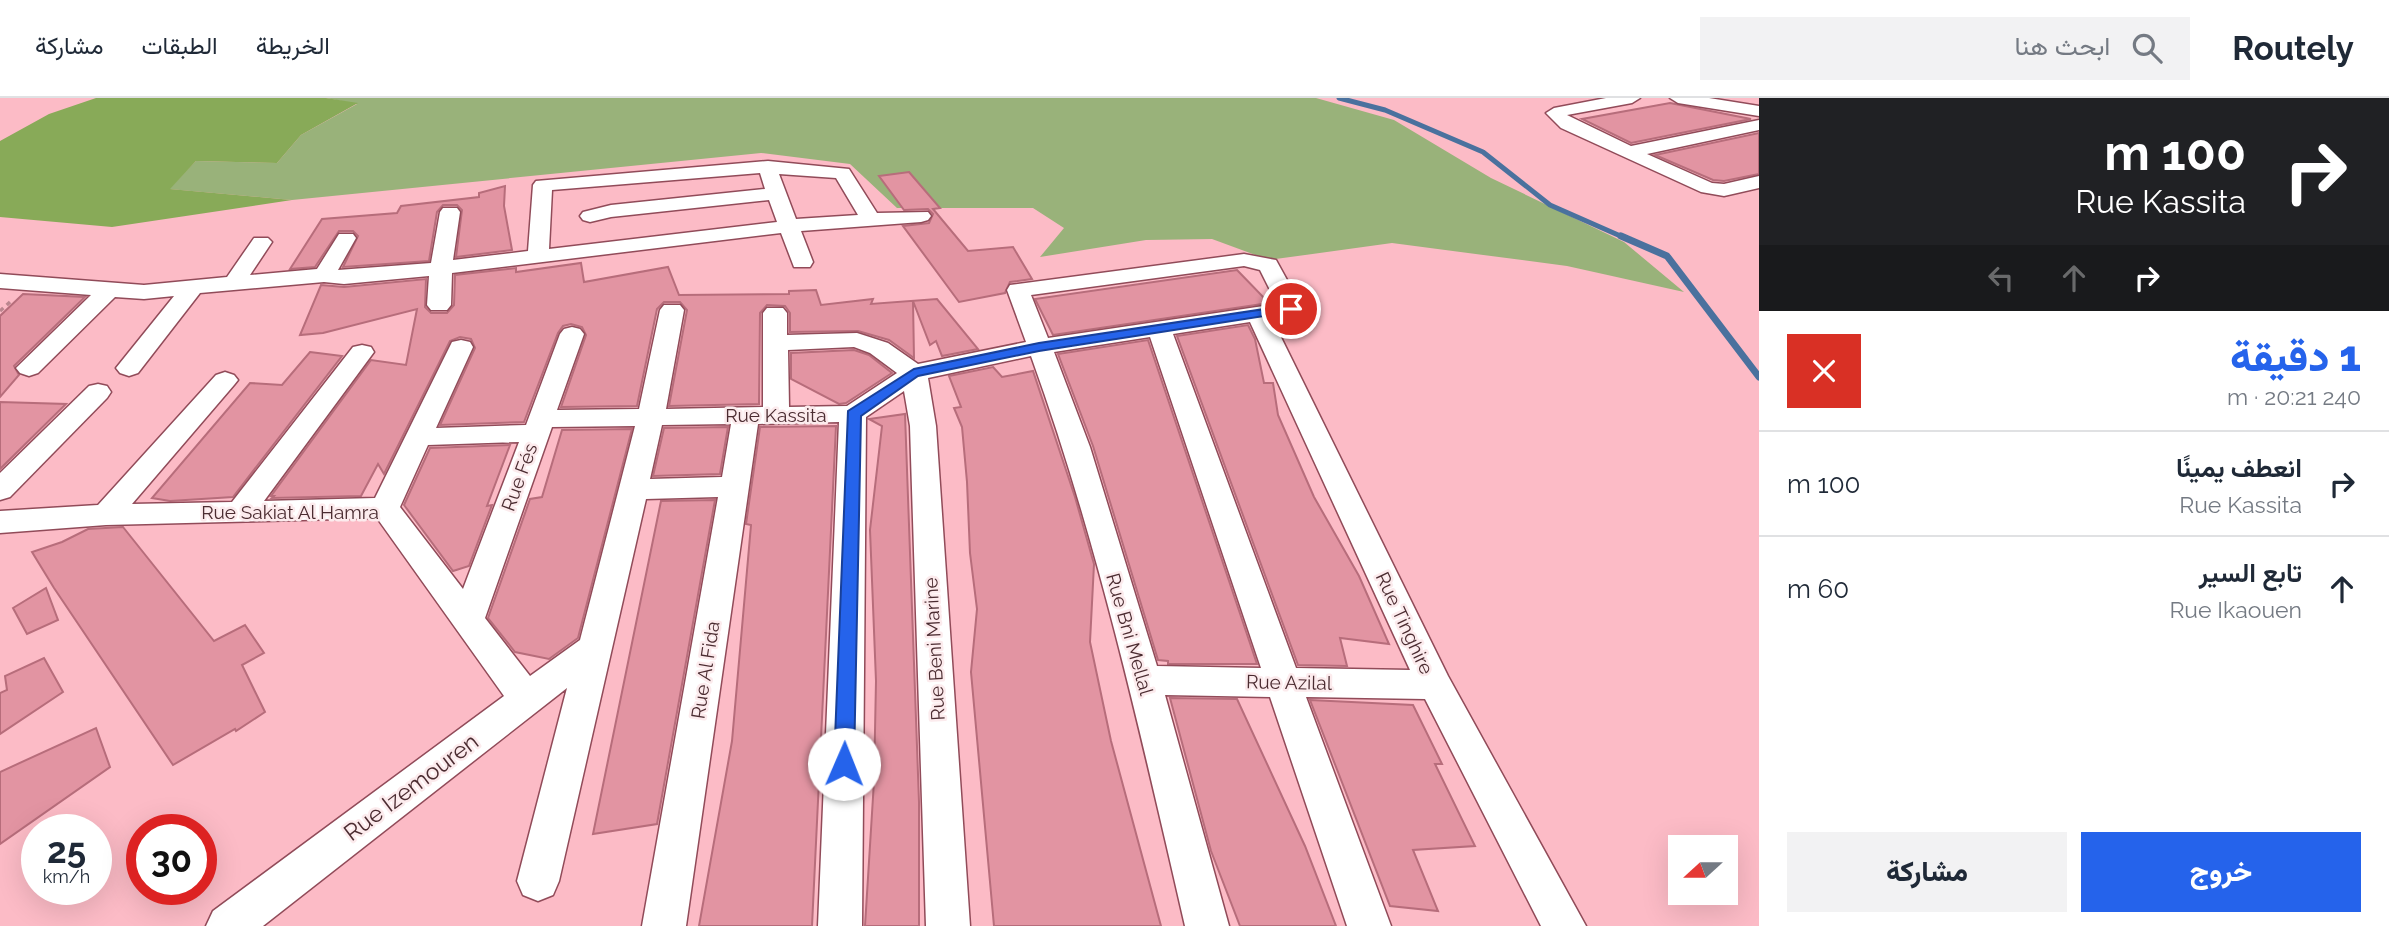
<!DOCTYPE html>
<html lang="ar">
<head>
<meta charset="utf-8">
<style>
  body { margin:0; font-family:Raleway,Vazirmatn,sans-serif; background:#f2f2f3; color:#1f2937; direction:rtl; height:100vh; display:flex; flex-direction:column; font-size:26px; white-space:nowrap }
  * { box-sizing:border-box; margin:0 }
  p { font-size:23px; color:#747a83 }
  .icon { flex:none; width:38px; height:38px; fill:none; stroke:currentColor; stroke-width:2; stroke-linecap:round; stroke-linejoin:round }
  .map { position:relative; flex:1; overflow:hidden; direction:ltr }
  .side { display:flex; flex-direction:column; background:#fff; width:630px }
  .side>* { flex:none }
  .top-card { background:#202124; color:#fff; overflow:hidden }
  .needle { width:46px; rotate:249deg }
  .controls { position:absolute; left:1668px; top:737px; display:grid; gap:14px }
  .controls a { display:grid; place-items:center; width:70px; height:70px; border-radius:0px; background:#fff; box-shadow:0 7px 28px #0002; font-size:35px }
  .speed { position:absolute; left:21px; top:716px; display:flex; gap:14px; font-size:35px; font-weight:700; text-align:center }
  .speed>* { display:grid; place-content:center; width:91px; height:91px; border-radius:50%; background:#fff; box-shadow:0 7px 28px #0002; line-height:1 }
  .speed small { font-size:18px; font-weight:400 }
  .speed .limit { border:10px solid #d22; background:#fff; color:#111 }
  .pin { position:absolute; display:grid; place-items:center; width:60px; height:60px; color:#fff; margin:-30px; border:4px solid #fff; border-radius:50%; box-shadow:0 2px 7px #0007 }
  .me { position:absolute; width:77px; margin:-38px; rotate:1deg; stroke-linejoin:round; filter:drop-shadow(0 0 5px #0008) }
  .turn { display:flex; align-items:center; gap:24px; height:147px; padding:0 28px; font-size:32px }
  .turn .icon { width:91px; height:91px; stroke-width:2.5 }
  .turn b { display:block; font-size:49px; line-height:60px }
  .lanes { display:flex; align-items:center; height:66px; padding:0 28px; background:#0003; justify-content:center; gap:35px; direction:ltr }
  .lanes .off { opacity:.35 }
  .round { display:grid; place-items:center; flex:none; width:74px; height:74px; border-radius:0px; background:#f2f2f3 }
  .summary { display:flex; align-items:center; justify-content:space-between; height:119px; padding:0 28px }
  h1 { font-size:42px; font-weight:800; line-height:52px; color:#2563eb }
  .primary-button { display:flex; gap:14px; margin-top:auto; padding:14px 28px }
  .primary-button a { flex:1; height:80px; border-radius:0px; background:#2563eb; color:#fff; font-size:28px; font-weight:800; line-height:80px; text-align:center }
  .primary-button a+a { background:#f2f2f3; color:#1f2937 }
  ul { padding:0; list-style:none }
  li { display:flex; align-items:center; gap:21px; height:105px; padding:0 28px; border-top:2px solid #e0e1e3 }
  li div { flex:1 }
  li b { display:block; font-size:26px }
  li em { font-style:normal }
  header { display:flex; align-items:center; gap:42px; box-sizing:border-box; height:98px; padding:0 35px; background:#fff; border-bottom:2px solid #e0e1e3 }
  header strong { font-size:33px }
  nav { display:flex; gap:38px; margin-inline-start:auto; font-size:24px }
  .search { width:490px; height:63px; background:#f2f2f3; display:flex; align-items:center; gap:18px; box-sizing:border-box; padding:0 24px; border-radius:0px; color:#747a83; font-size:26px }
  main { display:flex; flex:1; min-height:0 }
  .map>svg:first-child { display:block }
</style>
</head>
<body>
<header>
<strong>Routely</strong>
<div class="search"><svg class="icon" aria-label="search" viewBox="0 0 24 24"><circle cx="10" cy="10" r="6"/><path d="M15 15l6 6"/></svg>ابحث هنا</div>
<nav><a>الخريطة</a><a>الطبقات</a><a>مشاركة</a></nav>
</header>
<main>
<section class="side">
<div class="top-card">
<div class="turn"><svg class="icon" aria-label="right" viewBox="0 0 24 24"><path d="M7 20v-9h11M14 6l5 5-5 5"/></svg><div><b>100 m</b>Rue Kassita</div></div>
<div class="lanes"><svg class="icon off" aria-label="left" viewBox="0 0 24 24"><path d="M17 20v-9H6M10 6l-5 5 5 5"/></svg><svg class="icon off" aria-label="ahead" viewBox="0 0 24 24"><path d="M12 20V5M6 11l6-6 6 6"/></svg><svg class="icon" aria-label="right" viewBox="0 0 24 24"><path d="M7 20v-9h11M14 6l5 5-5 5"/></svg></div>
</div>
<div class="summary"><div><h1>1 دقيقة</h1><p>240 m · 20:21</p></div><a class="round" style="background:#d93025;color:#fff"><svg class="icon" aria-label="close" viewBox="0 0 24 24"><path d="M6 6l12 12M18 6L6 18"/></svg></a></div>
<ul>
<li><svg class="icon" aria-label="right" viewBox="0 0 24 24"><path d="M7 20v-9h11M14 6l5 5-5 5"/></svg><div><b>انعطف يمينًا</b><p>Rue Kassita</p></div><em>100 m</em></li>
<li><svg class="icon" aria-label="ahead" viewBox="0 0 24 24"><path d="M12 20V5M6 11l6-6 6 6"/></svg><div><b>تابع السير</b><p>Rue Ikaouen</p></div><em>60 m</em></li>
</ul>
<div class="primary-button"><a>خروج</a><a>مشاركة</a></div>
</section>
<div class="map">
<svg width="1759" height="828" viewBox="0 0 1759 828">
  <rect width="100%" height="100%" fill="#fcbbc6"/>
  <!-- green -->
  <polygon fill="#99b27a" points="326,0 1316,0 1394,22 1491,80 1624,144 1684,194 1567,168 1392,145 1269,162 1212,141 1146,142 1040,159 1064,130 1033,110 897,110 850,66 761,55 292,102 169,91 196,63 277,65 301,37 357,6"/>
  <!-- forest -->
  <polygon fill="#88aa58" points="96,0 326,0 358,5 301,37 277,65 196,63 170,91 292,102 112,129 0,119 0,43 49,16"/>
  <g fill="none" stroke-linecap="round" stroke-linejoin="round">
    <!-- stream-far1 -->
    <polyline stroke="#4a719e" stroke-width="5" points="1339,0 1385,12 1483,54 1550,107 1625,140"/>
    <!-- stream -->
    <polyline stroke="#4a719e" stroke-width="7" points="1621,138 1667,158 1759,279"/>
  </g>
  <!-- building -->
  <g fill="#e294a2" stroke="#b76d7b" stroke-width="2">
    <polygon points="1670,5 1751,21 1631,45 1582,21"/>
    <polygon points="1759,35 1759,76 1724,83 1713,82 1655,57"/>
    <polygon points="909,74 940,110 933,111 968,153 1013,149 1032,181 1010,184 1005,195 959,204 903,128 929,125 933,116 928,111 904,112 879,78"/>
    <polygon points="505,88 504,108 512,152 456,159 462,112 457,107 443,107 437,114 429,163 343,169 358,138 353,133 339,133 315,169 290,171 322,121 397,115 401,108 479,99 479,95"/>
    <polygon points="581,165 584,184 668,169 679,197 789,196 789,193 816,192 821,207 873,201 871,206 937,201 978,251 942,258 936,243 930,247 913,203 914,260 889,242 858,233 790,234 790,215 785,208 767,207 760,215 759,306 669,308 687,212 680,204 664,204 657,211 637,308 561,309 586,237 582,229 571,226 563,228 558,235 524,324 440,327 475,250 471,241 460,239 450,243 384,376 378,366 361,398 272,400 274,398 271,398 371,262 406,267 417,211 323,235 300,237 321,187 344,189 426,181 425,209 431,215 447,215 454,207 455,177 516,170 516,174"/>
    <polygon points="1237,172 1269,205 1053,237 1035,201"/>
    <polygon points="23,196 85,199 14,268 19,277 0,299 0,218"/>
    <polygon points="1248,227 1255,241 1264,285 1273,285 1278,317 1314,399 1359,478 1389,546 1340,540 1347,568 1298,567 1177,238"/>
    <polygon points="1148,242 1257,566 1168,566 1168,563 1158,562 1093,348 1058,256"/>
    <polygon points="854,252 869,257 892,275 846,305 839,306 791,281 791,255"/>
    <polygon points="310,254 342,258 233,399 170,403 152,400 250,285 282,287"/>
    <polygon points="993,269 1002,279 1033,273 1075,399 1094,466 1090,544 1111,643 1161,828 994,828 971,574 977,511 970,455 967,384 962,329 954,310 961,309 949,278"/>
    <polygon points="0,304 66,306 0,371"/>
    <polygon points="905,316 919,704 919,828 865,828 874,683 876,583 870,432 882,328 869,321"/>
    <polygon points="836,328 812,828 699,828 732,643 751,427 746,426 760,329"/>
    <polygon points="728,329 720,376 653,378 664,330"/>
    <polygon points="632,331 578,540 549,561 515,554 488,520 530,401 542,399 562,332"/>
    <polygon points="510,347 487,408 492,407 469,468 453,473 404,407 430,350"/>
    <polygon points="715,402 657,726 593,736 661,403"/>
    <polygon points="123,429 214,543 245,527 264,555 242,567 265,614 236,633 235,631 173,667 54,490 32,454 62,444 88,431"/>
    <polygon points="46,490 58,522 27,536 13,510"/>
    <polygon points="44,560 63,594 0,636 0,595 7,592 5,578"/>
    <polygon points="1170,600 1237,601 1305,748 1336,828 1240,828 1211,753"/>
    <polygon points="1310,602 1413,607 1442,666 1435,666 1475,748 1413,752 1438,813 1390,808"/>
    <polygon points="96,630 110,669 0,746 0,674"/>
  </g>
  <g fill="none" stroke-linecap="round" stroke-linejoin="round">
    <defs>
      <g id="minor">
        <polygon points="1606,0 1640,0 1632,5 1567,17 1631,48 1759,22 1759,32 1647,56 1712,85 1724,86 1759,78 1759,90 1724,98 1701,94 1561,30 1546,15 1554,10"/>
        <polygon points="1670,0 1709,0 1759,8 1759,18 1678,5"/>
        <path d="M768,63L849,71L877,115L928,114L931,118L928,122L921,124L801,133L813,164L810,169H794L781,135L452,175L451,207L447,212H431L427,207L429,178L344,186L324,184L200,195L138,275L129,278L120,275L116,270L174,198L144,201L115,199L38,275L29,278L20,275L16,270L91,197L0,190V176L144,187L227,179L254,140H268L272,144L250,177L317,171L339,136H353L356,140L338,172L431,165L440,114L443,110H457L460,114L453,162L528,153L533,87L536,83ZM760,75L765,91L611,107L583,114L580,118L583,122L590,124L611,119L769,102L777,124L549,151L552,92ZM779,76L836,80L858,117L796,121Z"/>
        <path d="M1244,156L1276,162L1303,211L1299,216L1272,221L1448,578L1586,828H1541L1425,601L1306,599L1391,828H1347L1270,599L1165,597L1229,828H1185C1141,637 1098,443 1031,258L928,280L936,328L970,828H926L910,328L904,293L866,319L862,828H818L839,324L758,326L686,828H642L718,399L646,401L559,783L553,797L538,803L523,797L517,783L567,590L263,828H206L213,813L504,598L377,420L106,427L0,435V413L98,407L216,277L225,274L234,277L238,282L234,287L132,406L232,404L353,249L362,247L371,249L374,254L264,403L375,400L452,244L461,242L470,244L473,249L436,330L526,327L560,236L564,231L572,229L580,231L584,236L557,312L639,311L660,212L664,207H680L684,212L666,311L763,309V215L767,210H783L787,215V237L857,235L888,245L918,266L1026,244L1007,192L1010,187ZM1244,168L1260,172L1277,206L1048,240L1031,197ZM1250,224L1410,572L1296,570L1173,236ZM1150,239L1261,570L1157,568L1090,349L1054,254ZM854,249L870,255L897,275L847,308L789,309L788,252ZM731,326L722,379L650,381L662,327ZM635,328L580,542L530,578L485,520L552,329ZM519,344L463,491L400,409L428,347Z"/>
        <polygon points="98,286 107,288 111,294 107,300 10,399 0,402 0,375 89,288"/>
      </g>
    </defs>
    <!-- minor casing -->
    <use href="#minor" stroke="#914b59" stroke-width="3"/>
    <!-- path -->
    <polyline stroke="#bb868f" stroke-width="3.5" stroke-dasharray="4.5 4.5" stroke-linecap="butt" points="0,213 10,204"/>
    <!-- minor -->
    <use href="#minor" fill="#fff" fill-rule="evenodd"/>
  </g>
  <!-- route -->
  <polygon fill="#2563eb" stroke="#184099" stroke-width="2" points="1291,207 1296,208 1296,213 1039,253 918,278 861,318 854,666 851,673 844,675 837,673 834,666 848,313 914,271 1039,245"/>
  <g text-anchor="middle" stroke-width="5" stroke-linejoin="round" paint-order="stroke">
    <!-- street labels -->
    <g font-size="19" fill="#4b2c31" stroke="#fcebed">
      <text x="776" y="324">Rue Kassita</text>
      <text transform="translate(519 379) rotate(-70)" y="7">Rue Fés</text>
      <text x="290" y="421">Rue Sakiat Al Hamra</text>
      <text transform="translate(1405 525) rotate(65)" y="7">Rue Tinghire</text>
      <text transform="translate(1130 536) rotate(74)" y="7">Rue Bni Mellal</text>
      <text transform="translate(934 551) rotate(-93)" y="7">Rue Beni Marine</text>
      <text transform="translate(705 572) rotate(-81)" y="7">Rue Al Fida</text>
      <text transform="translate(1289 584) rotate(1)" y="7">Rue Azilal</text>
    </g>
    <!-- near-street labels -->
    <g font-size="23" fill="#4b2c31" stroke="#fcebed">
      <text transform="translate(411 689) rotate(-37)" y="8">Rue Izemouren</text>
    </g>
  </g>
</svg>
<div class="controls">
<a><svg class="needle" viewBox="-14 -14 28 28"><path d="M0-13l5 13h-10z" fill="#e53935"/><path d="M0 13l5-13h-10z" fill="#747a83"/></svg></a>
</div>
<div class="speed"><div>25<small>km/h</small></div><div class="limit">30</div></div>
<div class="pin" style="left:1291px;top:211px;background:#d93025"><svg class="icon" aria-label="arrive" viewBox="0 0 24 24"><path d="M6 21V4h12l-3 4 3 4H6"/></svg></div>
<svg class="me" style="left:844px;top:666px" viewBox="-20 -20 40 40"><circle r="19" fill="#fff"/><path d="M0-13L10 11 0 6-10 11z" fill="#2563eb"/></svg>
</div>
</main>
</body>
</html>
